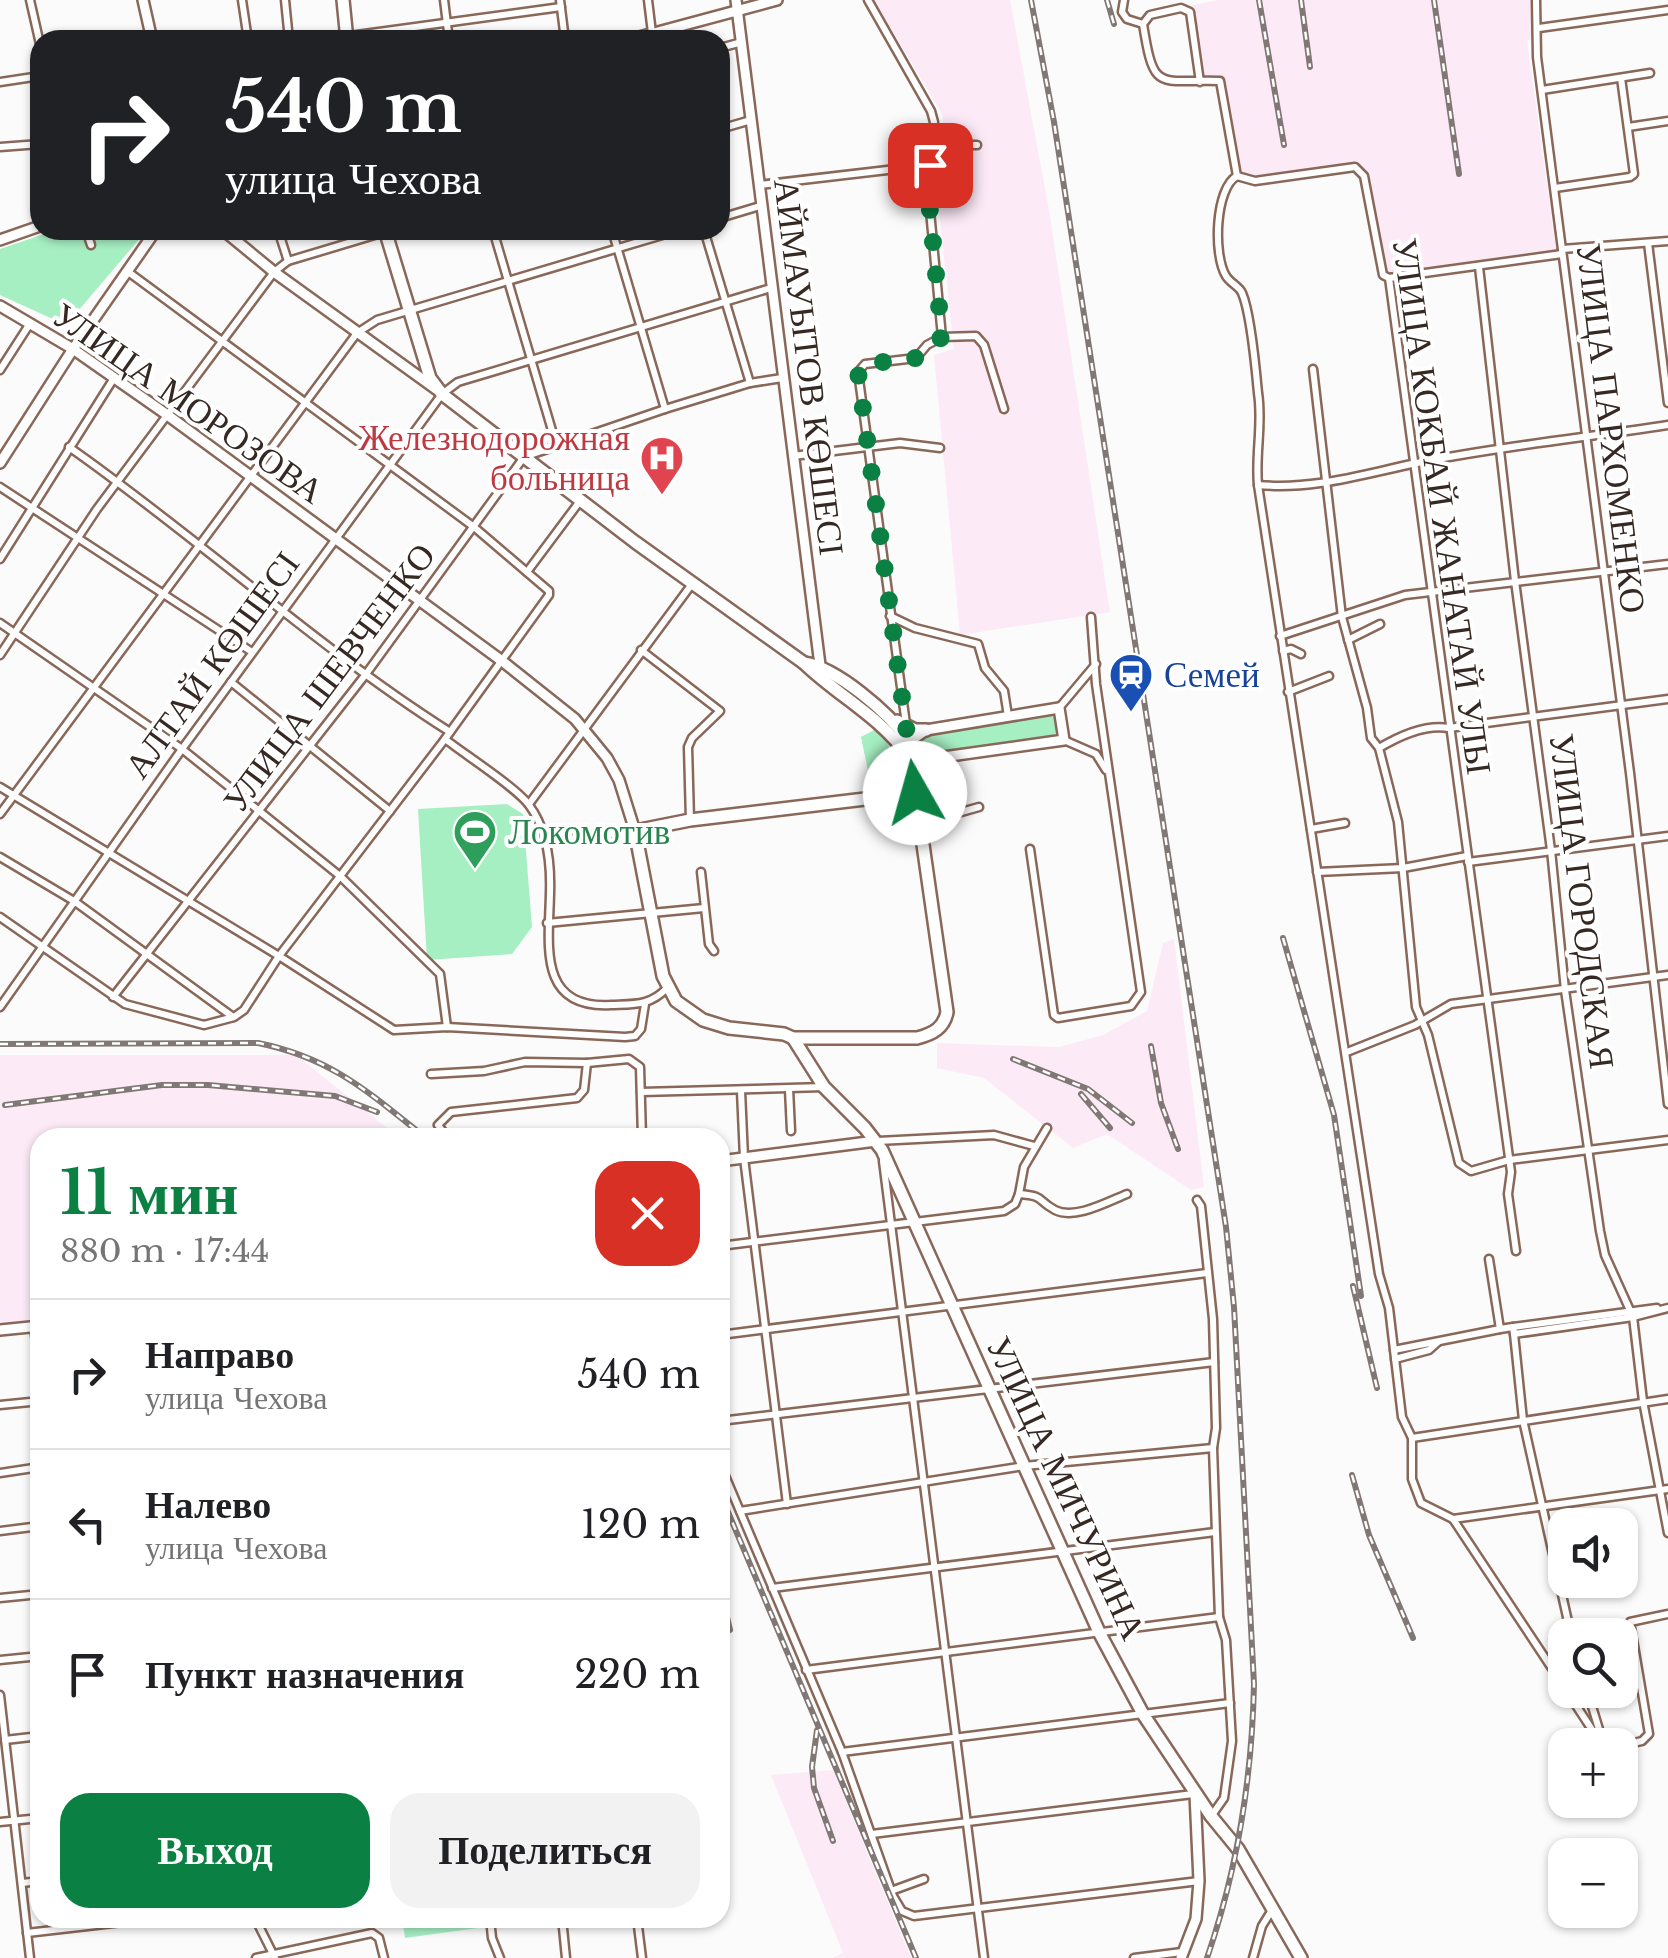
<!DOCTYPE html>
<html lang="ru">
<head>
<meta charset="utf-8">
<style>
  body { margin:0; font-family:"Libre Baskerville",serif; background:#f2f2f2; color:#202124; height:100vh; display:flex; flex-direction:column; font-size:38px; white-space:nowrap }
  * { box-sizing:border-box; margin:0 }
  p { font-size:32px; color:#757577 }
  .icon { flex:none; width:55px; height:55px; fill:none; stroke:currentColor; stroke-width:2; stroke-linecap:round; stroke-linejoin:round }
  .map { position:relative; flex:1; overflow:hidden }
  .panel { position:absolute; left:30px; top:1128px; width:700px; height:800px; display:flex; flex-direction:column; background:#fff; border-radius:30px; box-shadow:0 2px 8px #0004 }
  .panel>* { flex:none }
  .guide { position:absolute; left:30px; top:30px; width:700px; height:210px; border-radius:30px; box-shadow:0 2px 8px #0004; background:#202124; color:#fff; overflow:hidden }
  .fabs { position:absolute; left:1548px; top:1508px; display:grid; gap:20px }
  .fabs a { display:grid; place-items:center; width:90px; height:90px; border-radius:20px; background:#fff; box-shadow:0 2px 8px #0004; font-size:50px }
  .pin { position:absolute; display:grid; place-items:center; width:85px; height:85px; color:#fff; margin:-42px; border-radius:20px; box-shadow:0 5px 15px #0006 }
  .me { position:absolute; width:110px; margin:-55px; rotate:353deg; stroke-linejoin:round; filter:drop-shadow(0 0 8px #0008) }
  .turn { display:flex; align-items:center; gap:35px; height:210px; padding:0 30px; font-size:45px }
  .turn .icon { width:130px; height:130px; stroke-width:2.5 }
  .turn b { display:block; font-size:70px; line-height:85px }
  .round { display:grid; place-items:center; flex:none; width:105px; height:105px; border-radius:30px; background:#f2f2f2 }
  .headline { display:flex; align-items:center; justify-content:space-between; height:170px; padding:0 30px }
  h1 { font-size:60px; font-weight:700; line-height:75px; color:#0b8043 }
  .primary-button { display:flex; gap:20px; margin-top:auto; padding:20px 30px }
  .primary-button a { flex:1; height:115px; border-radius:30px; background:#0b8043; color:#fff; font-size:40px; font-weight:700; line-height:115px; text-align:center }
  .primary-button a+a { background:#f2f2f2; color:#202124 }
  ul { padding:0; list-style:none }
  li { display:flex; align-items:center; gap:30px; height:150px; padding:0 30px; border-top:2px solid #e0e0e0 }
  li div { flex:1 }
  li b { display:block; font-size:38px }
  li em { font-style:normal }
  .map>svg:first-child { display:block }
</style>
</head>
<body>
<div class="map">
<svg width="1668" height="1958" viewBox="0 0 1668 1958">
  <rect width="100%" height="100%" fill="#fbfbfb"/>
  <!-- industrial -->
  <g fill="#fcebf7">
    <polygon points="874,0 1010,0 1049,210 1110,612 960,635 934,355 954,349 936,184 947,159 942,114"/>
    <polygon points="1218,0 1539,0 1544,36 1527,41 1556,250 1388,275 1380,256 1361,166 1240,177 1224,82 1204,80 1192,5"/>
    <polygon points="1174,939 1204,1187 1191,1190 1107,1134 1073,1148 984,1078 937,1068 937,1043 1059,1047 1103,1035 1147,1011 1163,943"/>
    <polygon points="0,1055 296,1055 391,1131 391,1137 40,1138 40,1319 0,1324"/>
    <polygon points="833,1770 911,1958 832,1958 843,1953 771,1775"/>
  </g>
  <!-- green -->
  <g fill="#a6efc3">
    <polygon points="56,230 147,230 66,325 0,295 0,249"/>
    <polygon points="1052,716 1057,721 1058,734 1053,740 926,757 918,755 917,740 922,735"/>
    <polygon points="878,728 894,755 900,780 871,785 861,737"/>
    <polygon points="507,804 523,814 532,927 512,954 427,960 418,809"/>
    <polygon points="402,1918 484,1918 485,1927 405,1938"/>
  </g>
  <g fill="none" stroke-linecap="round" stroke-linejoin="round">
    <defs>
      <g id="street">
        <polyline points="30,0 40,44"/>
        <polyline points="242,0 248,40"/>
        <polyline points="285,0 289,40"/>
        <polyline points="444,0 449,40"/>
        <polyline points="560,0 565,40"/>
        <polyline points="648,0 652,33"/>
        <polyline points="868,0 931,111 934,122 928,190 942,337"/>
        <polyline points="1124,0 1122,12 1127,19 1143,24"/>
        <polyline points="1536,0 1537,57 1630,773 1668,1104"/>
        <polyline points="1539,28 1668,10"/>
        <polyline points="320,40 561,7"/>
        <polyline points="720,48 742,42"/>
        <polyline points="0,82 40,76"/>
        <path d="M1200,82L1190,12L1181,8L1150,15L1143,24C1154,94 1158,79 1220,81L1237,176L1255,181L1355,167L1364,176L1383,275L1389,278L1511,1172L1508,1194L1516,1251"/>
        <polyline points="1542,90 1650,73"/>
        <polyline points="1628,127 1668,121"/>
        <polyline points="720,129 751,120"/>
        <polyline points="933,145 977,145"/>
        <polyline points="0,147 40,144"/>
        <path d="M1237,176C1215,188 1213,255 1226,276C1230,283 1239,286 1242,293C1250,311 1256,371 1258,393C1263,424 1255,454 1258,485L1379,1274L1389,1308L1402,1417L1412,1438V1479L1421,1503L1453,1519L1565,1688"/>
        <polyline points="759,185 930,165"/>
        <polyline points="1555,188 1630,177 1634,174 1621,78"/>
        <polyline points="720,218 760,206"/>
        <polyline points="86,230 91,245"/>
        <polyline points="278,230 288,261"/>
        <polyline points="493,230 556,444"/>
        <polyline points="612,230 665,409"/>
        <polyline points="704,230 750,383"/>
        <polyline points="1648,243 1668,403"/>
        <polyline points="1562,249 1668,241"/>
        <polyline points="1479,267 1515,581 1551,850 1565,990 1600,1231 1605,1255 1633,1317 1643,1401 1668,1533"/>
        <polyline points="1389,278 1562,254"/>
        <polyline points="1313,369 1342,617 1367,708 1371,738 1379,748 1398,822 1416,1007 1428,1035 1459,1163 1471,1171 1509,1160 1668,1140"/>
        <polyline points="0,370 29,325"/>
        <path d="M69,447C199,538 316,647 450,732"/>
        <polyline points="793,456 900,443 940,448"/>
        <path d="M1258,485C1315,490 1363,474 1417,463C1500,446 1584,438 1668,425"/>
        <polyline points="0,487 252,652"/>
        <polyline points="0,559 114,378"/>
        <polyline points="527,572 580,501"/>
        <polyline points="890,616 915,628 978,644 985,668 1004,691 1008,716"/>
        <polyline points="0,623 182,749 340,876 440,974 447,1027"/>
        <polyline points="1280,636 1405,595 1668,564"/>
        <polyline points="1348,640 1380,624"/>
        <polyline points="641,650 720,711 692,738 688,747 690,820"/>
        <polyline points="1283,651 1291,649 1301,654"/>
        <polyline points="0,655 97,509 274,272 288,261 388,231"/>
        <polyline points="231,682 390,811"/>
        <polyline points="1288,692 1329,676"/>
        <polyline points="1059,708 1096,664"/>
        <polyline points="906,724 858,372 865,364 916,358 927,345 942,337 976,336 984,345 1004,409"/>
        <path d="M445,739C464,754 517,788 529,805C547,829 551,864 550,893C549,945 537,1009 611,1005C634,1004 650,1006 667,988"/>
        <polyline points="1064,740 1096,754 1106,770"/>
        <path d="M1379,748C1399,736 1426,724 1449,728L1668,699"/>
        <polyline points="0,787 279,956 394,1030 447,1027 625,1037 635,1036 641,1029 645,1004"/>
        <polyline points="529,804 692,584"/>
        <polyline points="0,814 357,333 377,320 679,230"/>
        <polyline points="919,824 979,807"/>
        <polyline points="1311,829 1345,823"/>
        <polyline points="546,842 634,831"/>
        <polyline points="1030,849 1054,1015 1058,1018 1131,1006 1141,992 1096,684 1091,617"/>
        <polyline points="0,857 74,901 233,1017"/>
        <polyline points="1468,862 1668,836"/>
        <polyline points="701,872 709,944 714,951"/>
        <polyline points="1317,872 1403,868 1467,856"/>
        <polyline points="0,917 125,1004 204,1025 234,1017 244,1010 279,956 445,739 549,595 549,591 474,527 127,271"/>
        <polyline points="547,923 704,908"/>
        <polyline points="113,997 366,674 524,457 665,409 750,383 782,378"/>
        <polyline points="0,1007 182,749 442,394 458,382 771,288"/>
        <polyline points="1347,1052 1415,1025 1451,1004 1668,975"/>
        <polyline points="431,1074 484,1071 525,1062 587,1063 629,1059 640,1067 642,1138"/>
        <polyline points="789,1089 791,1131"/>
        <polyline points="741,1091 744,1158 787,1504"/>
        <polyline points="641,1092 824,1087"/>
        <polyline points="448,1138 438,1125 451,1112 577,1098 584,1090 587,1063"/>
        <polyline points="878,1141 994,1135 1034,1146"/>
        <polyline points="883,1161 984,1958"/>
        <polyline points="1019,1194 1024,1167 1047,1128"/>
        <polyline points="1197,1200 1201,1206 1213,1319 1216,1428 1213,1448 1219,1617 1226,1640 1232,1741 1224,1798 1212,1815"/>
        <path d="M720,1246L1004,1211L1015,1204L1019,1194C1046,1196 1036,1200 1055,1210C1075,1220 1107,1202 1127,1194"/>
        <polyline points="1489,1259 1500,1329"/>
        <polyline points="34,1326 40,1379"/>
        <polyline points="1513,1327 1657,1308"/>
        <polyline points="1514,1334 1523,1420 1571,1635"/>
        <polyline points="720,1335 1207,1273"/>
        <polyline points="1394,1350 1500,1329 1513,1327 1514,1334 1633,1317 1668,1308"/>
        <polyline points="1395,1359 1429,1350 1438,1342"/>
        <polyline points="0,1405 40,1401"/>
        <polyline points="720,1421 1214,1362"/>
        <polyline points="1412,1438 1668,1399"/>
        <polyline points="720,1464 842,1752 893,1896 902,1911 914,1916 1199,1881"/>
        <polyline points="0,1473 40,1467"/>
        <polyline points="740,1511 1024,1466 1213,1448"/>
        <polyline points="1453,1519 1668,1489"/>
        <polyline points="0,1531 40,1526"/>
        <polyline points="772,1588 1215,1532"/>
        <polyline points="0,1598 40,1594"/>
        <polyline points="0,1660 40,1656"/>
        <polyline points="806,1670 1219,1617"/>
        <polyline points="1566,1690 1602,1745"/>
        <polyline points="1587,1690 1602,1739"/>
        <polyline points="0,1695 30,1958"/>
        <polyline points="5,1740 40,1736"/>
        <polyline points="1620,1746 1642,1741 1649,1734 1630,1622 1668,1614"/>
        <polyline points="842,1752 1230,1703"/>
        <polyline points="0,1822 40,1818"/>
        <polyline points="872,1834 1193,1794"/>
        <polyline points="22,1883 40,1881"/>
        <polyline points="891,1891 924,1879"/>
        <polyline points="255,1918 275,1958"/>
        <polyline points="490,1918 492,1938 500,1958"/>
        <polyline points="562,1918 566,1958"/>
        <polyline points="637,1918 642,1958"/>
        <polyline points="27,1933 157,1918"/>
        <polyline points="256,1958 372,1933 379,1938 384,1958"/>
        <polyline points="1134,1958 1182,1952"/>
        <polyline points="1253,1958 1262,1926 1272,1910"/>
      </g>
      <g id="secondary">
        <polyline points="143,0 152,40"/>
        <polyline points="736,0 821,673"/>
        <polyline points="628,40 777,0"/>
        <polyline points="223,230 274,272 436,389"/>
        <polyline points="0,240 40,226"/>
        <polyline points="0,306 73,349 166,414 502,661 575,719 607,758 619,780 635,831"/>
        <polyline points="0,463 73,349 156,230"/>
        <polyline points="906,744 926,730 1059,708 1064,740 929,759 913,770"/>
        <polyline points="720,1161 876,1141"/>
        <polyline points="0,1330 40,1326"/>
        <polyline points="1181,1958 1196,1919 1199,1881 1195,1794"/>
      </g>
      <g id="primary">
        <polyline points="343,0 347,40"/>
        <path d="M385,230L430,378L442,394L635,542L804,663C838,696 881,717 908,756"/>
        <path d="M804,663C837,668 889,713 908,740L947,1012C944,1028 933,1034 917,1038H793L784,1034L729,1028L703,1020L676,1001L663,976L635,831L690,820L915,793"/>
        <polyline points="897,721 915,730 926,730"/>
        <polyline points="877,792 904,774 906,761"/>
        <polyline points="793,1038 824,1087 865,1128 882,1150 1099,1632 1143,1714 1211,1816 1238,1849 1301,1958"/>
      </g>
    </defs>
    <!-- street casing -->
    <use href="#street" stroke="#896859" stroke-width="11"/>
    <!-- secondary casing -->
    <use href="#secondary" stroke="#896859" stroke-width="14"/>
    <!-- primary casing -->
    <use href="#primary" stroke="#896859" stroke-width="16"/>
    <!-- street -->
    <use href="#street" stroke="#fff" stroke-width="6"/>
    <!-- secondary -->
    <use href="#secondary" stroke="#fff" stroke-width="9"/>
    <!-- primary -->
    <use href="#primary" stroke="#fff" stroke-width="11"/>
    <defs>
      <g id="rail">
        <path d="M1031,0L1054,122L1226,1227L1234,1307L1254,1684C1252,1779 1238,1868 1207,1958"/>
        <polyline points="1107,0 1114,24"/>
        <polyline points="1259,0 1284,145"/>
        <polyline points="1301,0 1310,67"/>
        <polyline points="1434,0 1459,174"/>
        <polyline points="1283,938 1334,1115 1361,1296"/>
        <path d="M0,1044L258,1043C332,1058 368,1092 426,1138"/>
        <polyline points="1151,1046 1161,1103 1178,1149"/>
        <polyline points="1013,1059 1088,1089 1132,1123"/>
        <polyline points="1081,1094 1110,1128"/>
        <polyline points="5,1105 162,1085 208,1085 335,1096 377,1112"/>
        <polyline points="1353,1286 1377,1388"/>
        <polyline points="1352,1475 1369,1535 1413,1638"/>
        <polyline points="720,1493 916,1958"/>
        <polyline points="720,1587 730,1630"/>
        <polyline points="817,1730 812,1767 814,1788 833,1841"/>
      </g>
    </defs>
    <!-- rail casing -->
    <use href="#rail" stroke="#817875" stroke-width="6"/>
    <!-- rail -->
    <use href="#rail" stroke="#fff" stroke-width="2.5" stroke-dasharray="8" stroke-linecap="butt"/>
  </g>
  <g fill="none" stroke-linecap="round" stroke-linejoin="round">
    <!-- route -->
    <polyline stroke="#0b8043" stroke-width="18" stroke-dasharray="0 32.4" points="915,793 858,372 865,364 916,358 942,337 928,190 930,165"/>
  </g>
  <!-- icons -->
  <defs>
    <symbol id="hospital-pin" viewBox="-11 -11 22 30"><path d="M0 17L-7.5 6A9.5 9.5 0 1 1 7.5 6Z" fill="#e0444e" stroke="#fff"/><path d="M-5-5h3v3.5h4V-5h3V5h-3V1.5h-4V5h-3Z" fill="#fff"/></symbol>
    <symbol id="station-pin" viewBox="-11 -11 22 30"><path d="M0 17L-7.5 6A9.5 9.5 0 1 1 7.5 6Z" fill="#1a4fb4" stroke="#fff"/><path d="M-3-6H3Q5-6 5-4V2Q5 4 3 4L4.5 6H3L1.5 4h-3L-3 6H-4.5L-3 4Q-5 4-5 2V-4Q-5-6-3-6ZM-3.5-4v3h7v-3ZM-3.5 1v1.5H-2V1ZM2 1v1.5H3.5V1Z" fill="#fff"/></symbol>
    <symbol id="stadium-pin" viewBox="-11 -11 22 30"><path d="M0 17L-7.5 6A9.5 9.5 0 1 1 7.5 6Z" fill="#2e9e5b" stroke="#fff"/><path d="M0-5a6.5 5 0 1 0 0 10a6.5 5 0 1 0 0-10ZM-3.5-1.8h7v3.6h-7Z" fill="#fff"/></symbol>
  </defs>
  <g fill-rule="evenodd">
    <use href="#hospital-pin" x="637" y="433" width="50" height="68"/>
    <use href="#station-pin" x="1106" y="650" width="50" height="68"/>
    <use href="#stadium-pin" x="450" y="807" width="50" height="68"/>
  </g>
  <g text-anchor="middle" stroke-width="8" stroke-linejoin="round" paint-order="stroke">
    <!-- street labels -->
    <g font-size="35" fill="#362822" stroke="#fff">
      <text transform="translate(809 367) rotate(83)" y="12">АЙМАУЫТОВ КӨШЕСІ</text>
      <text transform="translate(188 403) rotate(35)" y="12">УЛИЦА МОРОЗОВА</text>
      <text transform="translate(1611 428) rotate(83)" y="12">УЛИЦА ПАРХОМЕНКО</text>
      <text transform="translate(1442 506) rotate(82)" y="12">УЛИЦА КОКБАЙ ЖАНАТАЙ УЛЫ</text>
      <text transform="translate(212 665) rotate(-54)" y="12">АЛТАЙ КӨШЕСІ</text>
      <text transform="translate(329 678) rotate(-53)" y="12">УЛИЦА ШЕВЧЕНКО</text>
      <text transform="translate(1582 901) rotate(83)" y="12">УЛИЦА ГОРОДСКАЯ</text>
      <text transform="translate(1066 1488) rotate(65)" y="12">УЛИЦА МИЧУРИНА</text>
    </g>
    <!-- health labels -->
    <g font-size="35" fill="#be3a42" stroke="#fff" text-anchor="end">
      <text x="630" y="450">Железнодорожная<tspan x="630" dy="40">больница</tspan></text>
    </g>
    <!-- transit labels -->
    <g font-size="35" fill="#164399" stroke="#fff" text-anchor="start">
      <text x="1164" y="687">Семей</text>
    </g>
    <!-- leisure labels -->
    <g font-size="35" fill="#27864d" stroke="#fff" text-anchor="start">
      <text x="508" y="844">Локомотив</text>
    </g>
  </g>
</svg>
<div class="fabs">
<a><svg class="icon" aria-label="sound" viewBox="0 0 24 24"><path d="M4 9h4l5-4v14l-5-4H4zM17 9q2 3 0 6"/></svg></a>
<a><svg class="icon" aria-label="search" viewBox="0 0 24 24"><circle cx="10" cy="10" r="6"/><path d="M15 15l6 6"/></svg></a>
<a>+</a>
<a>−</a>
</div>
<div class="pin" style="left:930px;top:165px;background:#d93025"><svg class="icon" aria-label="arrive" viewBox="0 0 24 24"><path d="M6 21V4h12l-3 4 3 4H6"/></svg></div>
<svg class="me" style="left:915px;top:793px" viewBox="-20 -20 40 40"><circle r="19" fill="#fff"/><path d="M0-13L10 11 0 6-10 11z" fill="#0b8043"/></svg>
<div class="guide">
<div class="turn"><svg class="icon" aria-label="right" viewBox="0 0 24 24"><path d="M7 20v-9h11M14 6l5 5-5 5"/></svg><div><b>540 m</b>улица Чехова</div></div>
</div>
<section class="panel">
<div class="headline"><div><h1>11 мин</h1><p>880 m · 17:44</p></div><a class="round" style="background:#d93025;color:#fff"><svg class="icon" aria-label="close" viewBox="0 0 24 24"><path d="M6 6l12 12M18 6L6 18"/></svg></a></div>
<ul>
<li><svg class="icon" aria-label="right" viewBox="0 0 24 24"><path d="M7 20v-9h11M14 6l5 5-5 5"/></svg><div><b>Направо</b><p>улица Чехова</p></div><em>540 m</em></li>
<li><svg class="icon" aria-label="left" viewBox="0 0 24 24"><path d="M17 20v-9H6M10 6l-5 5 5 5"/></svg><div><b>Налево</b><p>улица Чехова</p></div><em>120 m</em></li>
<li><svg class="icon" aria-label="arrive" viewBox="0 0 24 24"><path d="M6 21V4h12l-3 4 3 4H6"/></svg><div><b>Пункт назначения</b></div><em>220 m</em></li>
</ul>
<div class="primary-button"><a>Выход</a><a>Поделиться</a></div>
</section>
</div>
</body>
</html>
